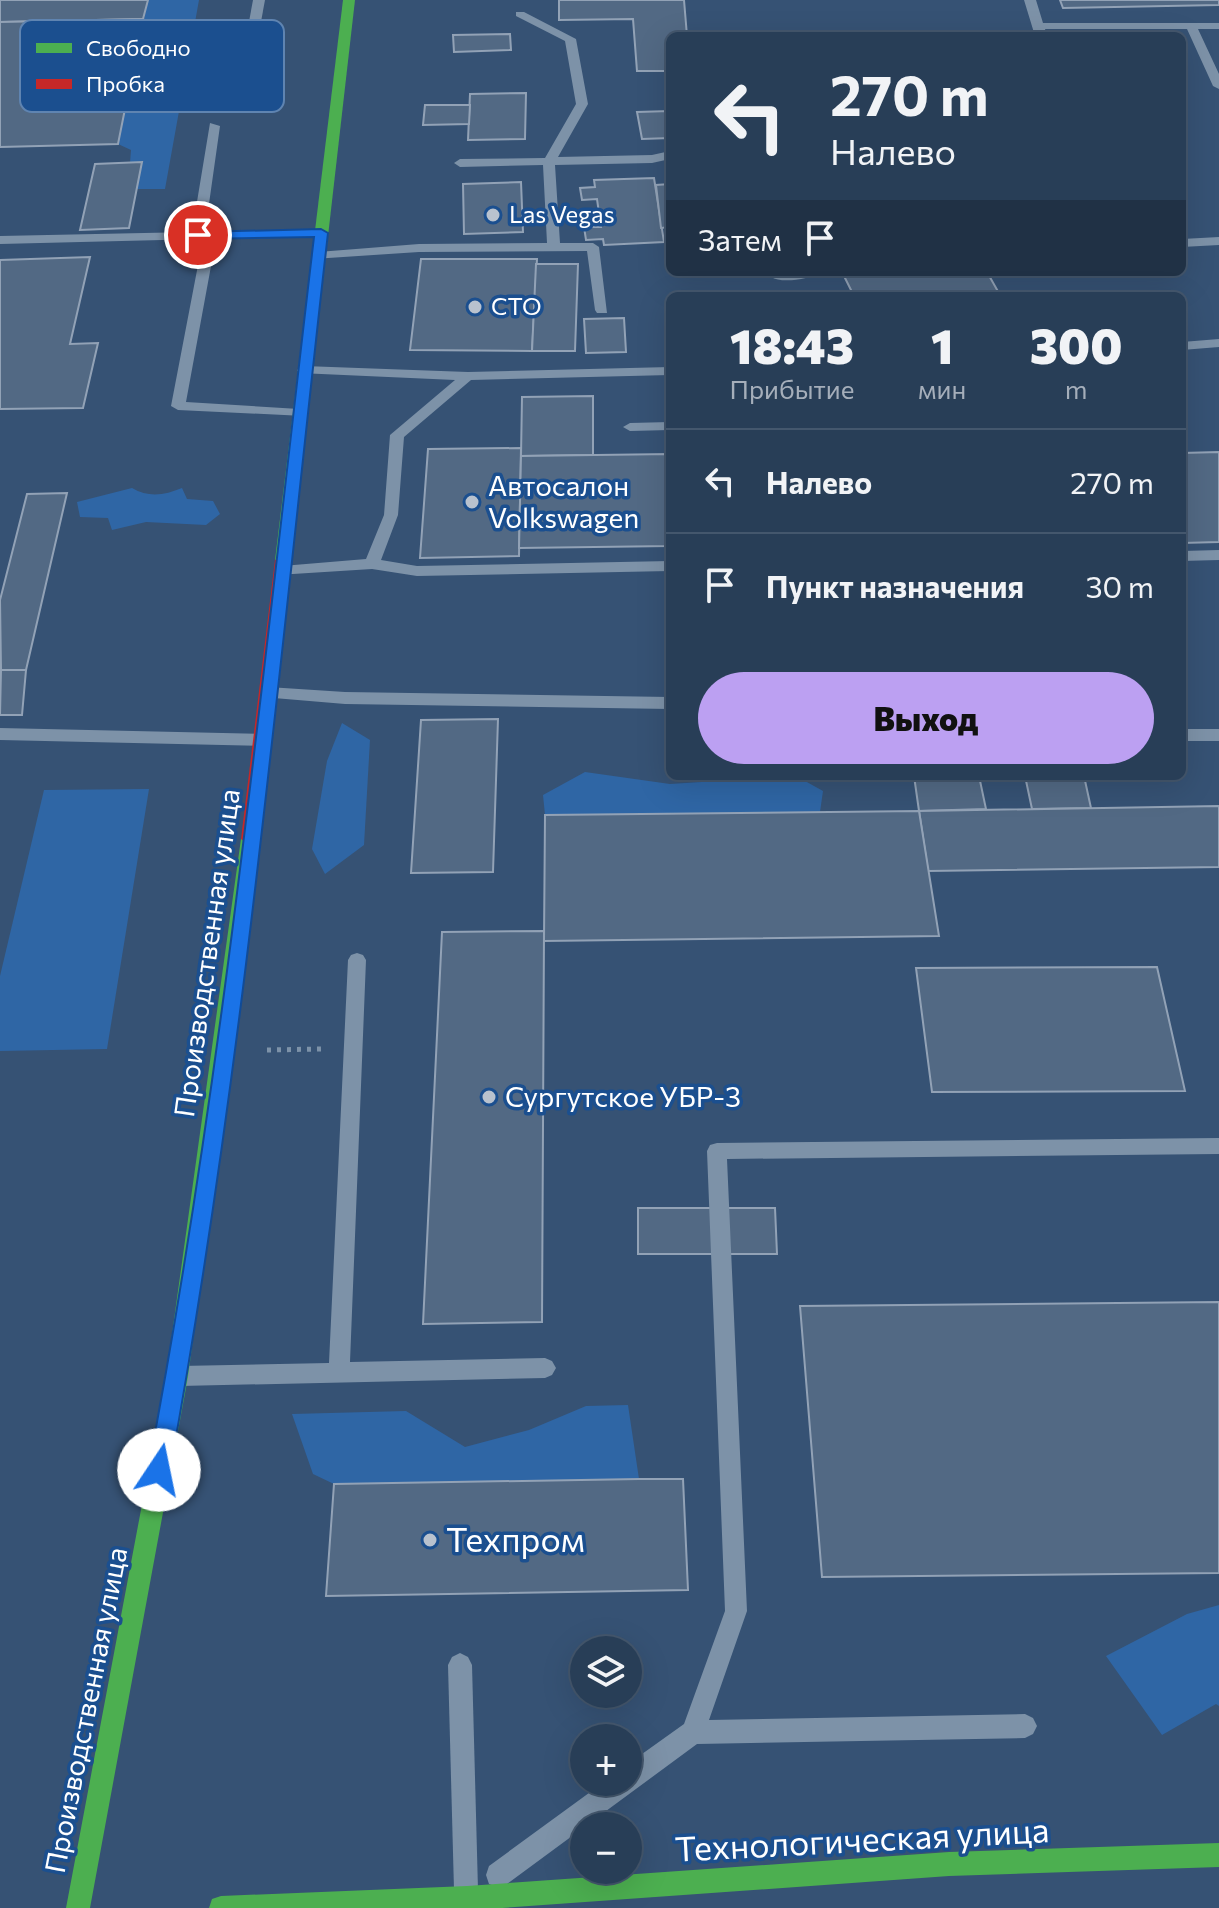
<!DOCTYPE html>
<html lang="ru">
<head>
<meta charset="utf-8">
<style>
  body { margin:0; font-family:Commissioner,sans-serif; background:#344961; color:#f1f3f6; height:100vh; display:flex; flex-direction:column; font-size:30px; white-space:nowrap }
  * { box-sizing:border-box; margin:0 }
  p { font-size:26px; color:#a5aeba }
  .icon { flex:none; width:44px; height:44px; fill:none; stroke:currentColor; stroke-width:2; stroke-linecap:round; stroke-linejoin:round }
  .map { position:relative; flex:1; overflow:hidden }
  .sheet { position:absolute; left:666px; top:292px; width:520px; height:488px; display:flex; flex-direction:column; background:#283e57; border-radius:12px; box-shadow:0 8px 32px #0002,0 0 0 2px #44576d }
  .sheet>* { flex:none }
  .hud { position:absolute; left:666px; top:32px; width:520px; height:244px; border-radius:12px; box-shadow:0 8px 32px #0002,0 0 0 2px #44576d; background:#283e57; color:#f1f3f6; overflow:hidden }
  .tools { position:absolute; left:570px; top:1636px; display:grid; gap:16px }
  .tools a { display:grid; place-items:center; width:72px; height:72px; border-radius:50%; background:#283e57; box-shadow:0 8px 32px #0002,0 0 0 2px #44576d; font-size:40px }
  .pin { position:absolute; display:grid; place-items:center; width:68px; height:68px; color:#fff; margin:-34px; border:4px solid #fff; border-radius:50%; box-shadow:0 2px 8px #0007 }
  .me { position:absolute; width:88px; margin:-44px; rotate:11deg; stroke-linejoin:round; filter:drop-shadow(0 0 6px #0008) }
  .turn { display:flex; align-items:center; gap:28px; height:168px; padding:0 32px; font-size:36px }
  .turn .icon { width:104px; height:104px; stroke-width:2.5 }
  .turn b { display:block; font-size:56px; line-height:68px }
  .then { display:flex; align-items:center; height:76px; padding:0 32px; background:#0003; gap:16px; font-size:30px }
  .eta { display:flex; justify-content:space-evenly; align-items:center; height:136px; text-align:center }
  .eta b { font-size:48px; font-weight:800; line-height:56px }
  .primary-button { display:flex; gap:16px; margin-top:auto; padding:16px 32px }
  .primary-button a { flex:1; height:92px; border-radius:48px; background:#bca0f2; color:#111; font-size:32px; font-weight:800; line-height:92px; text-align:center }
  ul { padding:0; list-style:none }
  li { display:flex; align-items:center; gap:24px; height:104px; padding:0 32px; border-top:2px solid #44576d }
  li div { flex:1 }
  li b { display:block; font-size:30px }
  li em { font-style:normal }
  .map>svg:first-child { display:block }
</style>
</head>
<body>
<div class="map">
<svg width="1219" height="1908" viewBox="0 0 1219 1908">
  <rect width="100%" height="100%" fill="#365274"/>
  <!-- green -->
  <g fill="#2f66a5">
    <polygon points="148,0 199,0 165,189 137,189 142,163 130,163 131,150 118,144"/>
    <path d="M132,488C149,498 165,495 182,488L187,499L213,501L220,514L206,525L146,522L112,530L108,518L80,517L77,502Z"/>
    <polygon points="342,723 370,740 364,845 325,874 312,849 327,761"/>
    <polygon points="585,772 670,784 796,776 823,791 820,812 545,815 543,795"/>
    <polygon points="149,789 107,1049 0,1051 0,976 44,790"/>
    <polygon points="628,1405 639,1479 334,1484 313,1474 292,1414 406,1411 465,1447 529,1430 586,1406"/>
    <polygon points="1219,1605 1219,1706 1216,1704 1162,1735 1106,1656 1187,1614"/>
  </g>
  <!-- building -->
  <g fill="#526984" stroke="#92a2b6" stroke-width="2">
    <polygon points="0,0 148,0 143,19 0,22"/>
    <polygon points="559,0 684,0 687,36 670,36 670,71 637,71 633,19 559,20"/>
    <polygon points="1060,0 1219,0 1219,5 1063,8"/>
    <polygon points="143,19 118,144 0,147 0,22"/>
    <polygon points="855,31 988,33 989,36 856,36"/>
    <polygon points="510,34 511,50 454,52 453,35"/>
    <polygon points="526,93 525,139 468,140 470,94"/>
    <polygon points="425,105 470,105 469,124 423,125"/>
    <polygon points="670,111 670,138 642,139 637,112"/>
    <polygon points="142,162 129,228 80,230 95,164"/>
    <polygon points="654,178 664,242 604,245 603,239 586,240 584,227 601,227 597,199 582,200 580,188 595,187 594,180"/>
    <polygon points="521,182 523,232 464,234 463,184"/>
    <polygon points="670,184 670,227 661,228 656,185"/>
    <polygon points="90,257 70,344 98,343 83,408 0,409 0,260"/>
    <polygon points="421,259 537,259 532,351 410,350"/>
    <polygon points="536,264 578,264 575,351 532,351"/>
    <polygon points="877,272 987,272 1000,295 854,296 844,276"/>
    <polygon points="624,318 626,352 586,353 584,319"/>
    <polygon points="593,396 593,455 521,456 522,397"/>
    <polygon points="521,448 519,556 420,558 428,449"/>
    <polygon points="1219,452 1219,542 1182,543 1182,453"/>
    <polygon points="670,454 670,546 519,548 521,456"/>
    <polygon points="67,493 26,670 1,670 0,600 27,494"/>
    <polygon points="1,670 26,670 22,715 0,715"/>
    <polygon points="498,719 493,872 411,873 421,720"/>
    <polygon points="914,776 979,776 986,809 919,811"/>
    <polygon points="1025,776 1084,776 1091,808 1032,809"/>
    <polygon points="1219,806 1219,867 928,871 919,811"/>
    <polygon points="919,811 939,936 544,941 545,815"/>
    <polygon points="544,931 542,1322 423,1324 442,932"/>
    <polygon points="1157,967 1185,1091 932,1092 916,968"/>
    <polygon points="638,1208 775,1208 777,1254 638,1254"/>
    <polygon points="1219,1302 1219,1573 822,1577 800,1306"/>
    <polygon points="639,1479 683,1479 688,1590 326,1596 334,1484"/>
  </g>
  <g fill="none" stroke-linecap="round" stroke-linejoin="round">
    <!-- path -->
    <polyline stroke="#7d92a8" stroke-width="5" stroke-dasharray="4 6" stroke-linecap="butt" points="267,1050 321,1049"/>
    <!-- lane -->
    <g fill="#7d92a8" fill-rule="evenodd">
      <polygon points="253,0 265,0 253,65 247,68 241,65"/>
      <polygon points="1024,0 1036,0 1043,23 1219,23 1219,29 1198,29 1219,74 1219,89 1213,86 1187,29 1045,29 1047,36 1035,36"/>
      <polygon points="516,12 524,12 576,39 588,104 558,157 652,155 670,151 670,159 652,163 555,165 560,243 593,243 599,247 607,313 597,313 595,310 587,251 419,252 313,259 313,253 318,252 419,244 547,243 543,165 460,167 454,163 460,159 545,158 576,104 565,41 516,16"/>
      <polygon points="210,123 220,126 205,232 321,229 327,233 321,237 216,239 186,402 299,409 306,413 304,416 178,410 171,406 203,239 0,244 0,236 192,232"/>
      <polygon points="1219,237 1219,245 1182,247 1182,239"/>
      <path d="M786,272H821C810,279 782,284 771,277Z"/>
      <polygon points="1219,339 1219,347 1182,350 1182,342"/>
      <polygon points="304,366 468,372 670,367 670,375 471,380 404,437 398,515 381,560 417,566 670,561 670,571 417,576 372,569 277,575 274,571 282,566 366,559 384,515 390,435 455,380 299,373 297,370"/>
      <polygon points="670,422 670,430 630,431 623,427 630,423"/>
      <polygon points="1219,550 1219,560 1182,561 1182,551"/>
      <polygon points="268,687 345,692 670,697 670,709 345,704 262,697 260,693"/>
      <polygon points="0,728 263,734 271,740 263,746 0,740"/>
      <rect x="1182" y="729" width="37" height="12"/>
      <polygon points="357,953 363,955 366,960 350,1362 545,1358 552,1361 556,1368 552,1375 545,1378 180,1386 173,1383 169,1376 173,1369 180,1366 329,1363 348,960 351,955"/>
      <polygon points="1219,1138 1219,1154 727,1159 747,1611 709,1720 1025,1714 1033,1718 1037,1726 1033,1734 1025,1738 697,1744 507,1884 498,1887 489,1884 486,1875 489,1866 604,1782 628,1782 628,1764 684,1724 725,1611 707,1151 710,1145 717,1143"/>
      <polygon points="460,1653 468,1657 472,1665 478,1890 475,1899 466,1902 457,1899 454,1890 448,1665 452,1657"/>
    </g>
    <!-- fast -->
    <g fill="#4caf50" fill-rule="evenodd">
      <polygon points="343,0 355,0 291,560 283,565 275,560"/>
      <polygon points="250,832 259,839 188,1377 90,1908 66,1908 166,1377 241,839"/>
      <polygon points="1219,1843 1219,1867 949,1876 502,1908 209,1908 212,1899 221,1896 467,1886 949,1852"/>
    </g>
    <!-- jam -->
    <polygon fill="#c62828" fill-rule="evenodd" points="283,555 291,560 259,839 250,846 241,839 275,560"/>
  </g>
  <!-- route -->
  <path fill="#1a73e8" stroke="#114b97" stroke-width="2" d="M321,229L328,233C281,645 245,1061 170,1470L167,1478L159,1481L152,1478L148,1470C226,1063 265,648 314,237L198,239L191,235L198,232Z"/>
  <!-- markers -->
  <g fill="#b9c2ce" stroke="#1b4f8f" stroke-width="3">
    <circle cx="493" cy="215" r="8"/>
    <circle cx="475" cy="307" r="8"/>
    <circle cx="472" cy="502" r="8"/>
    <circle cx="489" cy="1097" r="8"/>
    <circle cx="430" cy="1540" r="8"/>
  </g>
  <g text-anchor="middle" stroke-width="7" stroke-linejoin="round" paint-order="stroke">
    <!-- far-poi labels -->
    <g font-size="24" fill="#fff" stroke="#1b4f8f" text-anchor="start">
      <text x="509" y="223">Las Vegas</text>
      <text x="491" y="315">СТО</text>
    </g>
    <!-- poi labels -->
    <g font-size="28" fill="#fff" stroke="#1b4f8f" text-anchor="start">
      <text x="488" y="496">Автосалон<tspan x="488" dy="32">Volkswagen</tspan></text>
      <text x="505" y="1107">Сургутское УБР-3</text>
    </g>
    <!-- street labels -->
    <g font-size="28" fill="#fff" stroke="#1b4f8f">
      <text transform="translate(207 953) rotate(-82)" y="10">Производственная улица</text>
      <text transform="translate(86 1710) rotate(-79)" y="10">Производственная улица</text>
    </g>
    <!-- near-poi labels -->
    <g font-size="34" fill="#fff" stroke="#1b4f8f" text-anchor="start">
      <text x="446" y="1552">Техпром</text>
    </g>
    <!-- near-street labels -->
    <g font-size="34" fill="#fff" stroke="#1b4f8f">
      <text transform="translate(862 1840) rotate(-3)" y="12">Технологическая улица</text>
    </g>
  </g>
  <!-- legend -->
  <rect x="20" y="20" width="264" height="92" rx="12" fill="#1b4f8f" stroke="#5f84b1" stroke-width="2"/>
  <rect x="36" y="43" width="36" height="10" fill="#4caf50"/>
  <rect x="36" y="79" width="36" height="10" fill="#c62828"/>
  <g font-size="22" fill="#fff">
    <text x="86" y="56">Свободно</text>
    <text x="86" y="92">Пробка</text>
  </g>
</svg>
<div class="tools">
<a><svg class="icon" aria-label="layers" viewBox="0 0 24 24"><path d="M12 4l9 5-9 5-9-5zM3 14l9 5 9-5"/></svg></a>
<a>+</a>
<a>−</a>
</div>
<div class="pin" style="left:198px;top:235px;background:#d93025"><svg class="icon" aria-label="arrive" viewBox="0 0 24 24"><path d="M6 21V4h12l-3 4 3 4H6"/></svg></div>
<svg class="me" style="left:159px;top:1470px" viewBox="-20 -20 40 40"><circle r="19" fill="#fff"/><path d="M0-13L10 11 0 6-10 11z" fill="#1a73e8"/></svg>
<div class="hud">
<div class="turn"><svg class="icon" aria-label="left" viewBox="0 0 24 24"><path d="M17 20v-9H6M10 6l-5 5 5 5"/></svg><div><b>270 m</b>Налево</div></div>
<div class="then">Затем<svg class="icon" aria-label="arrive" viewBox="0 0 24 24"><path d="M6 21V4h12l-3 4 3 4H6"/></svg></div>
</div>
<section class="sheet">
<div class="eta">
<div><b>18:43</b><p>Прибытие</p></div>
<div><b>1</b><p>мин</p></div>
<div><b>300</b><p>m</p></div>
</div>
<ul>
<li><svg class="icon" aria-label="left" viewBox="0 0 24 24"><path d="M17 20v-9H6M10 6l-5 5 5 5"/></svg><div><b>Налево</b></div><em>270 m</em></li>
<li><svg class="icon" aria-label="arrive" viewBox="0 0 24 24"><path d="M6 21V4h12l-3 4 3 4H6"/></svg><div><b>Пункт назначения</b></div><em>30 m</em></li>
</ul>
<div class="primary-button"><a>Выход</a></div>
</section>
</div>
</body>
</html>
